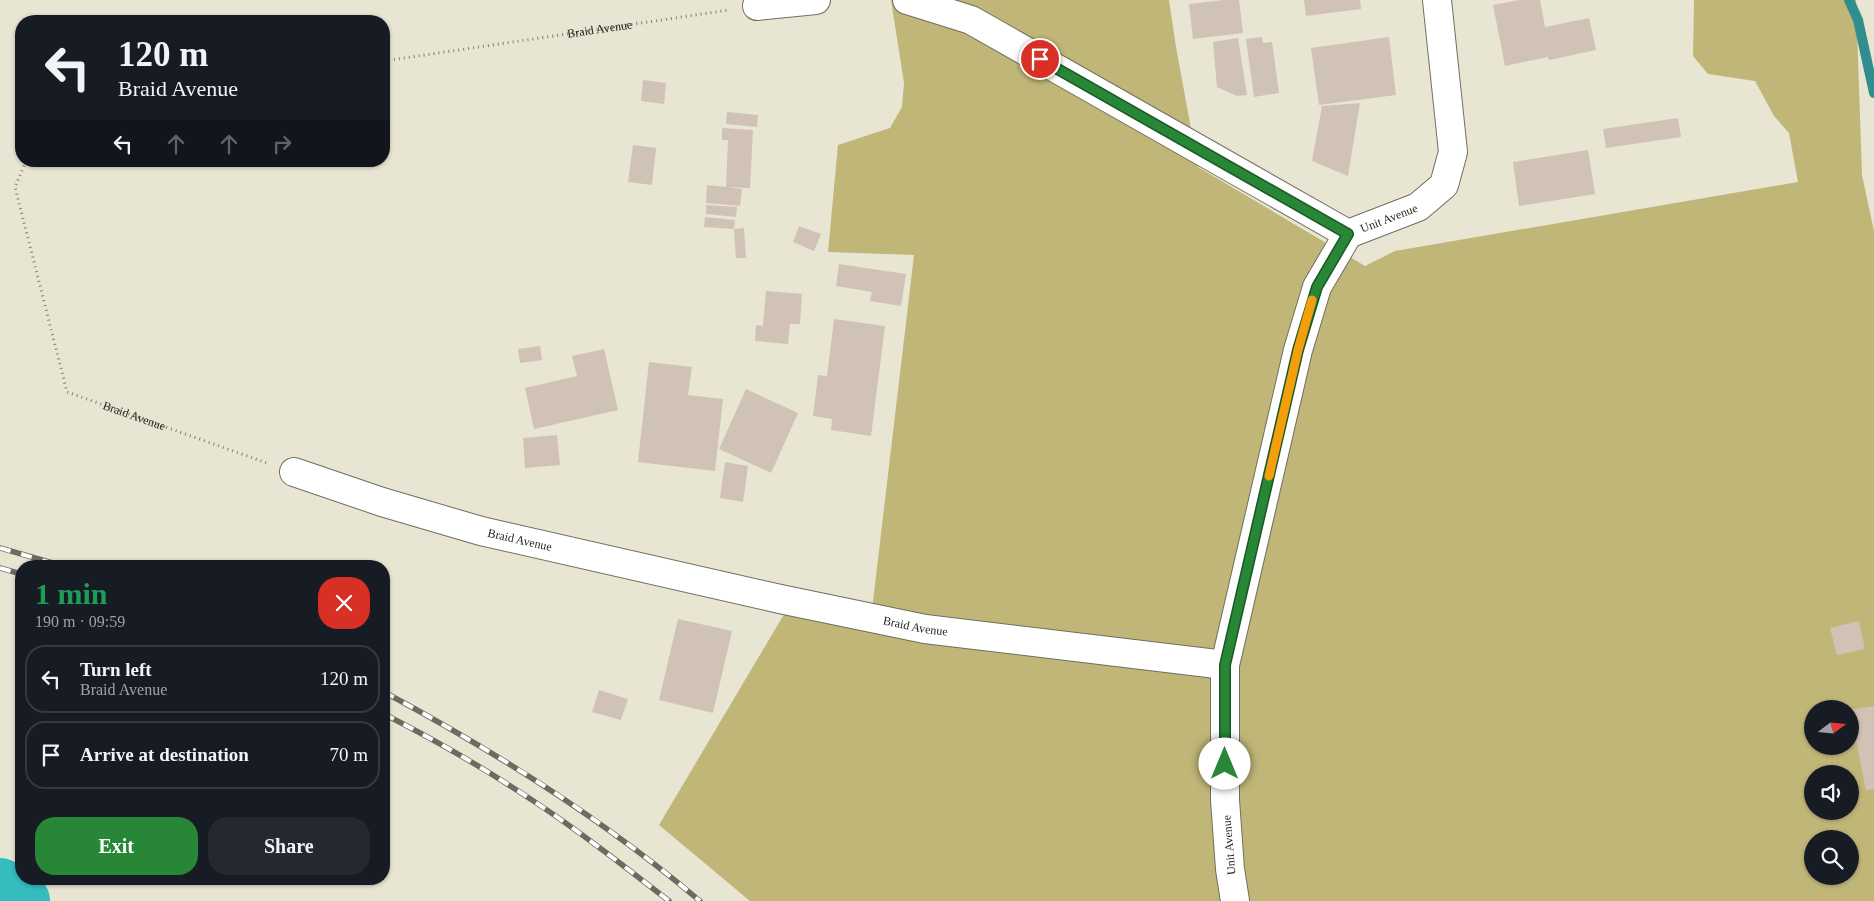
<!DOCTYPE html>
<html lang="en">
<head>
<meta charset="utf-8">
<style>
  body { margin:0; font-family:"Times New Roman",serif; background:#242831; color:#f1f3f6; height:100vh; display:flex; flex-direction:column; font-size:19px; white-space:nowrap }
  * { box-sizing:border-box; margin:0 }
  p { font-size:16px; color:#9ea1a6 }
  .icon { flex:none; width:28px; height:28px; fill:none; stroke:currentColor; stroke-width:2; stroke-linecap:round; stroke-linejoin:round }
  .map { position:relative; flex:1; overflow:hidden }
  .panel { position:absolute; left:15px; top:560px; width:375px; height:325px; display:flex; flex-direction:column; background:#171b24; border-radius:20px; box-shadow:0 1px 4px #0004 }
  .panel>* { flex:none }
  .guide { position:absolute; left:15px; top:15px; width:375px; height:152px; border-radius:20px; box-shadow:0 1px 4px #0004; background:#171b24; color:#f1f3f6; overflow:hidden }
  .needle { width:32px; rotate:74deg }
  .tools { position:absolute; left:1804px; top:700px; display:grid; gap:10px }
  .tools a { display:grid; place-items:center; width:55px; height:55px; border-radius:50%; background:#171b24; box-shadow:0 1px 4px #0004; font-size:25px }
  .pin { position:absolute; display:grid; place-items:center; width:42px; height:42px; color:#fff; margin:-21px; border:2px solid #fff; border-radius:50%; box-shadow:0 1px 5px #0007 }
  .me { position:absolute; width:55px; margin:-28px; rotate:0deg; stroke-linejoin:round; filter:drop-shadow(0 0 4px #0008) }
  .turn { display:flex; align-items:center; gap:18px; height:105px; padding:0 20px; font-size:22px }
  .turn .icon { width:65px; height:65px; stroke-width:2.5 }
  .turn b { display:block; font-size:35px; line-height:42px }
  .lanes { display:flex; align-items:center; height:48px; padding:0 20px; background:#0003; justify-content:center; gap:25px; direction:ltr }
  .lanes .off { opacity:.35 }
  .round { display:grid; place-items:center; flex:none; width:52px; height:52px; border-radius:20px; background:#242831 }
  .overview { display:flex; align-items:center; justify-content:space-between; height:85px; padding:0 20px }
  h1 { font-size:30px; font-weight:700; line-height:38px; color:#1e9e55 }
  .primary-button { display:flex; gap:10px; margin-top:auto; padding:10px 20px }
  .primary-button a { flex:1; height:58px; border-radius:20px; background:#288637; color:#fff; font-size:20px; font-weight:700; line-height:58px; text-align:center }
  .primary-button a+a { background:#242831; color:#f1f3f6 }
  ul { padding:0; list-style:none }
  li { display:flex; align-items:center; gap:15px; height:68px; margin:0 10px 8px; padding:0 10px; border:2px solid #363941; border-radius:20px }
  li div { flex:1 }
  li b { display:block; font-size:19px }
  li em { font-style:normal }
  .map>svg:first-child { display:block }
</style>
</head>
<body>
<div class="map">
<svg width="1874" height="901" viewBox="0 0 1874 901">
  <rect width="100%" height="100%" fill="#e8e5d3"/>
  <!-- green -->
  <path fill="#c0b678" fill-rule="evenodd" d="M891,0H1169L1176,47L1198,167L1365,266L1395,251L1798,182L1789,133L1774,116L1755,81L1708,74L1693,56L1694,0H1856L1862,175L1874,231V901H750L659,825L786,611L870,627L914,255L828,252L838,145L890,128L902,107L904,83ZM1812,709H1850V746H1812ZM1812,774H1850V811H1812ZM1812,839H1850V876H1812Z"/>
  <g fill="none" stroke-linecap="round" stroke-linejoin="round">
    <!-- stream -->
    <polyline stroke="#308e8e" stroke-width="10" points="1849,0 1858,20 1874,93"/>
    <!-- river -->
    <polyline stroke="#34bcbe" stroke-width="58" points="0,887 21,901"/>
  </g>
  <!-- building -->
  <g fill="#d0c3b5">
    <polygon points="1224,0 1239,0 1243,33 1193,39 1189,4"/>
    <polygon points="1304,0 1360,0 1361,9 1306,16"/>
    <polygon points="1519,0 1540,0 1545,27 1589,18 1596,50 1549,60 1548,57 1505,66 1493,5"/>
    <polygon points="1262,37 1263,43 1272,42 1279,93 1254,97 1246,39"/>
    <polygon points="1389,37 1396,95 1319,105 1311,48"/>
    <polygon points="1238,38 1247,95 1237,96 1217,87 1213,42"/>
    <polygon points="643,80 666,83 664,104 641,101"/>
    <polygon points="1360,103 1348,176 1312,161 1322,106"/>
    <polygon points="727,112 758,115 757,127 726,124"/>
    <polygon points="1678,118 1681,137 1606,148 1603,129"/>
    <polygon points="722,128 753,130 750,188 728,187 742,189 740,206 706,203 707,185 726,187 728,140 722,140"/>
    <polygon points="633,145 656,148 652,185 628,182"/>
    <polygon points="1588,150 1595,194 1519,206 1513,162"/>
    <polygon points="706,205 737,207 736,217 706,214"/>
    <polygon points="705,217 735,220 734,229 704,227"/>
    <polygon points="799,226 821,234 814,251 793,242"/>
    <polygon points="744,228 746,258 736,258 734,229"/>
    <polygon points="839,264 906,274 901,306 870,301 872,292 836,286"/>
    <polygon points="766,291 802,294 800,324 790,324 788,344 755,341 756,325 763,326"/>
    <polygon points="834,319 885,326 871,436 831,430 832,419 813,416 818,375 827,376"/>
    <polygon points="540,346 542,360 520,363 518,349"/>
    <polygon points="604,349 618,410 534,429 525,388 577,376 572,356"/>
    <polygon points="649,362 692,367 688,395 723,399 715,471 638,462"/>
    <polygon points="746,389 798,413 771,473 719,449"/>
    <polygon points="557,435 560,465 525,468 523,438"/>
    <polygon points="725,462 748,466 743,502 720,498"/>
    <polygon points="678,619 732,631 713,713 659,700"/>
    <polygon points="1859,621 1865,649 1837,655 1830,628"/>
    <polygon points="599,690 628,699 621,720 592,712"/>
    <polygon points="1874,706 1874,789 1866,790 1850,710"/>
  </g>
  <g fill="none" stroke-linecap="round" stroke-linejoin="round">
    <defs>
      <g id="minor">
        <polyline points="907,0 971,20 1348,234"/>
        <polyline points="757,6 816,0"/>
        <path id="s3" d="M294,472L382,502L481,531L780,599L925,629L1225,665"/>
        <path id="s4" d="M1235,901L1230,869L1225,800V665L1298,350L1317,287L1348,234L1418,207L1444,185L1453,152L1437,0"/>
      </g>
    </defs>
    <!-- minor casing -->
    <use href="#minor" stroke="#706e5e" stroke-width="30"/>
    <!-- path -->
    <g stroke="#828074" stroke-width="3" stroke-dasharray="1 4" stroke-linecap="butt">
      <path id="s1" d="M384,61L729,10"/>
      <path id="s2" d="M26,161L15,187L67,392L267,463"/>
    </g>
    <!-- minor -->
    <use href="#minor" stroke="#fff" stroke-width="28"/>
    <defs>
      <g id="rail">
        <polyline points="0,548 63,566"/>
        <polyline points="0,568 21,574"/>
        <path d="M384,692C496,752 603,819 700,901"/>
        <path d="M384,714C435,740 484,768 532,800C579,831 624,866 669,901"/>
      </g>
    </defs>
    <!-- rail casing -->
    <use href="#rail" stroke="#6d6b60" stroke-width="5.5"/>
    <!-- rail -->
    <use href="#rail" stroke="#fff" stroke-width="4" stroke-dasharray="11" stroke-linecap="butt"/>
  </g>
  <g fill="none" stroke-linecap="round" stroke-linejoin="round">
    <defs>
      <polyline id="route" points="1040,59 1348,234 1317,287 1298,350 1225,665 1225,764"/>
    </defs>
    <!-- route casing -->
    <use href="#route" stroke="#1a5724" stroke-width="12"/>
    <!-- route -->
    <use href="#route" stroke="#288637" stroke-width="9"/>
    <!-- slow -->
    <polyline stroke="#f59e0b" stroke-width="9" points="1269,476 1298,350 1312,300"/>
  </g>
  <g text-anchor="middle" stroke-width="5" stroke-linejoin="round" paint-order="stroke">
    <!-- street labels -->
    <g font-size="12" fill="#25241d" stroke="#fff">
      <text dy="4" stroke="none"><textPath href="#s1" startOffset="218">Braid Avenue</textPath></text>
      <text dy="4" stroke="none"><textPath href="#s4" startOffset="731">Unit Avenue</textPath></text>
      <text dy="4" stroke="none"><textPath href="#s2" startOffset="311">Braid Avenue</textPath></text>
      <text dy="4" stroke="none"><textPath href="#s3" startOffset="236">Braid Avenue</textPath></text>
      <text dy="4" stroke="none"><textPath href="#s3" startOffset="641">Braid Avenue</textPath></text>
      <text transform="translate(1229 845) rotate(-95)" y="4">Unit Avenue</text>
    </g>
  </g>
</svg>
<div class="tools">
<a><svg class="needle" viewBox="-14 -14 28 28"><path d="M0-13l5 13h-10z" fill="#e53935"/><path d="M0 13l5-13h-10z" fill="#9ea1a6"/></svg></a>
<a><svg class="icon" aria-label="sound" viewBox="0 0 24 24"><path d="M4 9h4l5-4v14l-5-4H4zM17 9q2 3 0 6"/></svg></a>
<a><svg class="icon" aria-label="search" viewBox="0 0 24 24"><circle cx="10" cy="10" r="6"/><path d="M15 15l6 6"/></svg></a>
</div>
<div class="pin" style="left:1040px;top:59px;background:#d93025"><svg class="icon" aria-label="arrive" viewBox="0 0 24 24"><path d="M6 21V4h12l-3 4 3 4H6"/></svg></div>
<svg class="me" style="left:1225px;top:764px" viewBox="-20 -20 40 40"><circle r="19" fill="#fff"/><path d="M0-13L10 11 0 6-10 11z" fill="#288637"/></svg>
<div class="guide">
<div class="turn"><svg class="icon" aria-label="left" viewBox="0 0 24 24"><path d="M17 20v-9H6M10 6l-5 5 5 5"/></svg><div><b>120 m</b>Braid Avenue</div></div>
<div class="lanes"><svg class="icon" aria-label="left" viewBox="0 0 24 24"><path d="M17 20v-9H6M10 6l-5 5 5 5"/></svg><svg class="icon off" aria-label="ahead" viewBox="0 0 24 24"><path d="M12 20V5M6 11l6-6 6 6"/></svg><svg class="icon off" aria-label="ahead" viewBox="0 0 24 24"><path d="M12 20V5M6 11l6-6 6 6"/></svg><svg class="icon off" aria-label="right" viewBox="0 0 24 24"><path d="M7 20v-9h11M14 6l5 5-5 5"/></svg></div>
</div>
<section class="panel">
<div class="overview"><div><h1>1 min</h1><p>190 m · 09:59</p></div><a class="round" style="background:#d93025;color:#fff"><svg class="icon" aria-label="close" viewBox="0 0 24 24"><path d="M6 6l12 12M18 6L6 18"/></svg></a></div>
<ul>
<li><svg class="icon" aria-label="left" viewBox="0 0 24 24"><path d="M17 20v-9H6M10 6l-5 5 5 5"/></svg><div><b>Turn left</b><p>Braid Avenue</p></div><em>120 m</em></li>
<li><svg class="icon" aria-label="arrive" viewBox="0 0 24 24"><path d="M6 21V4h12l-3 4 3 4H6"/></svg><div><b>Arrive at destination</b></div><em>70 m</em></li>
</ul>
<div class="primary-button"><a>Exit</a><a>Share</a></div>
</section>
</div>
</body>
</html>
